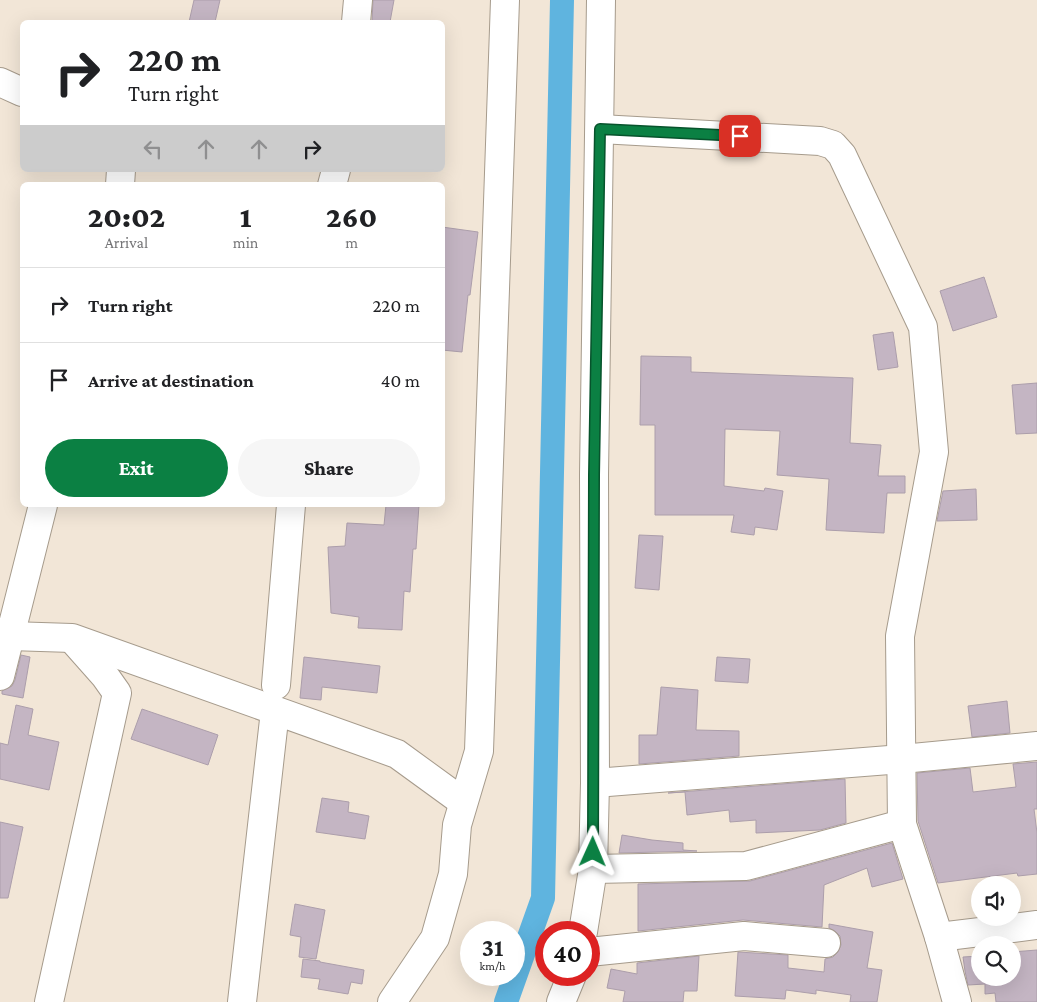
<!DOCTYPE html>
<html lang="en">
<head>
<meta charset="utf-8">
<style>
  body { margin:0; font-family:"Crimson Pro",serif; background:#f6f6f6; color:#202124; height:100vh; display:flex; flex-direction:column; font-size:19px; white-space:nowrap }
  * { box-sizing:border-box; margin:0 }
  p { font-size:16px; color:#757577 }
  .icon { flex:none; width:28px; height:28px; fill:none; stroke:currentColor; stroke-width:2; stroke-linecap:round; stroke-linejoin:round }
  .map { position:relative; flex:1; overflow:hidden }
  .details { position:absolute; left:20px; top:182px; width:425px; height:325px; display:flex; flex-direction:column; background:#fff; border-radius:8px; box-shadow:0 5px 20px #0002 }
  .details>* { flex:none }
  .top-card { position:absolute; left:20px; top:20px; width:425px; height:152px; border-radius:8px; box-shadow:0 5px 20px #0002; background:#fff; color:#202124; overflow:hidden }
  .controls { position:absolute; left:971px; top:876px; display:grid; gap:10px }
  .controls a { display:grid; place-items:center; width:50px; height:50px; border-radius:50%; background:#fff; box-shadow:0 5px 20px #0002; font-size:25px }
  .speed { position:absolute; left:460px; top:921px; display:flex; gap:10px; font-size:25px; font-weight:700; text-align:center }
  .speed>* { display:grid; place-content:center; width:65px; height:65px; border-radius:50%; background:#fff; box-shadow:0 5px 20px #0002; line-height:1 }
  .speed small { font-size:12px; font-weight:400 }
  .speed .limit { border:8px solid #d22; background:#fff; color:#111 }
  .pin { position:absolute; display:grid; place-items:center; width:42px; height:42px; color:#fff; margin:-21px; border-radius:10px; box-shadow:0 2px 8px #0006 }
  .me { position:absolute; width:55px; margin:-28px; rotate:1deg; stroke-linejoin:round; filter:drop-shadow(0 0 4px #0008) }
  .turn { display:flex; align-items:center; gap:18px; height:105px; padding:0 25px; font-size:22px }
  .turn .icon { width:65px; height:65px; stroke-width:2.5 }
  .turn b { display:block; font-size:35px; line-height:42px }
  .lanes { display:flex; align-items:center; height:48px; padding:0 25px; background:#0003; justify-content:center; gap:25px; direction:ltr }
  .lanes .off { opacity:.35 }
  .eta { display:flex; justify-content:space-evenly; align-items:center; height:85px; text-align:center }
  .eta b { font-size:30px; font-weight:800; line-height:35px }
  .action { display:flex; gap:10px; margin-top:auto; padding:10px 25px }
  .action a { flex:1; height:58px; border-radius:30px; background:#0b8043; color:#fff; font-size:20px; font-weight:800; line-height:58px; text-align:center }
  .action a+a { background:#f6f6f6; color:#202124 }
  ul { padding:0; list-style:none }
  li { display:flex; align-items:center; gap:15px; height:75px; padding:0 25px; border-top:1px solid #e0e0e0 }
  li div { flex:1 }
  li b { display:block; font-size:19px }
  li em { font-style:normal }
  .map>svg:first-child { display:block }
</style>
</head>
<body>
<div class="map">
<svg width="1037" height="1002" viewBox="0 0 1037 1002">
  <rect width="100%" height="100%" fill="#f2e6d7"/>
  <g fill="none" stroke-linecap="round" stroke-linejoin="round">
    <!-- canal -->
    <polyline stroke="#5fb4df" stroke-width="24" points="506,1002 543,898 562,0"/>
  </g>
  <!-- building -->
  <g fill="#c4b5c3" stroke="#ac9eab">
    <polygon points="194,0 220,0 215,22 189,22"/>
    <polygon points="373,0 394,0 390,22 372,22"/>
    <polygon points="442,227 478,232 470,295 468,295 462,352 442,350"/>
    <polygon points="984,277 997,317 953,331 940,291"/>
    <polygon points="893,332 898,367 878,370 873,335"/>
    <polygon points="641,356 691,357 691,372 853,378 850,443 881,445 878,476 905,476 905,493 887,493 884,533 826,530 829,479 777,475 780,431 725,429 724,486 764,491 765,488 783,491 777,530 755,527 754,535 731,532 734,515 655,515 655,425 640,425"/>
    <polygon points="1037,383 1037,433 1016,434 1012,385"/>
    <polygon points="976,489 977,520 937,521 943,491"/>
    <polygon points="386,505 419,505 416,549 413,549 410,592 404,591 402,630 358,628 359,617 331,613 328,547 345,546 347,523 384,525"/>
    <polygon points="639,535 663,536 659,590 635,588"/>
    <polygon points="21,655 30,657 23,698 2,694 2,691 12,686 15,680"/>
    <polygon points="304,657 380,666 377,693 322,687 321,700 300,698"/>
    <polygon points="717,657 750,659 748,683 715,681"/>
    <polygon points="661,687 698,690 696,730 739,731 739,756 639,764 639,735 657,735"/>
    <polygon points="1007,701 1010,733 972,737 968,706"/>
    <polygon points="16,705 33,709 28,735 59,742 49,790 0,779 0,743 8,745"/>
    <polygon points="142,709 218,735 208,765 131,739"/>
    <polygon points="1037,762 1037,809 1034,809 1037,833 1037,874 1018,876 1017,873 938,883 918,821 917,773 970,768 973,792 1016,787 1013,764"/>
    <polygon points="845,779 846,823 820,830 756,833 756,820 730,822 729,810 687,815 685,792 668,793"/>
    <polygon points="322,798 349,802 348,812 369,816 365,839 316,832"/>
    <polygon points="0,822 23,827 8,898 0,898"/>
    <polygon points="622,835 652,840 683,843 683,850 697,851 619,853"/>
    <polygon points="892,843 903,879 872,887 867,868 824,885 822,927 743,920 638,931 638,884 750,881"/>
    <polygon points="295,904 325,910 316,959 299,957 301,937 290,935"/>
    <polygon points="829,924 873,932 867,968 882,970 877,1002 850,1002 851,995 816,990 816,994 786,990 785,999 735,996 738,952 788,955 788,968 824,972 825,959 833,957 838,952 841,945 840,936 835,931 829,928"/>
    <polygon points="1037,950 1037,1002 996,1002 995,993 985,994 985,984 968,985 965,971 963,957 980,956 980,978 1012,978 1012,952"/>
    <polygon points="699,956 697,991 684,991 683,1002 623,1002 625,991 607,988 611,969 637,974 637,963"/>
    <polygon points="303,959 320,961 320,962 364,970 362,984 351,982 348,994 318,989 320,979 301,977"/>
  </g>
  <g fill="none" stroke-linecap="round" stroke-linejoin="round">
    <defs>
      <g id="minor">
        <polyline points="356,22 358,0"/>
        <polyline points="0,82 22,92"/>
        <polyline points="600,129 820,141 833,145 842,155 923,327 934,452 900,636 902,824 939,937 957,1002"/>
        <polyline points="120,185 121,170"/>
        <polyline points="332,185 336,170"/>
        <polyline points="0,633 10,636 72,638 397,754 463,802"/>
        <polyline points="0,676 43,505"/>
        <polyline points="276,685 291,505"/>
        <polyline points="595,783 902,759 1037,746"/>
        <polyline points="593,869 746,866 902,824"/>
        <polyline points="583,932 593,869 595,783 594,475 601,0"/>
        <polyline points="939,937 1037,925"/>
        <polyline points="589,952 744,936 826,943"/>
        <polyline points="49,1002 117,693 105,676 74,641"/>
        <polyline points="242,1002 275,711"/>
        <polyline points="392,1002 435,938 453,874 457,825 479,751 505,0"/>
        <polyline points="561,1002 572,975"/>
      </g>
    </defs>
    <!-- minor casing -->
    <use href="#minor" stroke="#a69b8c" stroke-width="30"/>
    <!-- minor -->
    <use href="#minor" stroke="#fff" stroke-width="28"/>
  </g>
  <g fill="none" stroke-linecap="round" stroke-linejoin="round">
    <defs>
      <polyline id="route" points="593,852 594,475 600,129 740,136"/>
    </defs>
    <!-- route casing -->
    <use href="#route" stroke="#07532c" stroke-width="12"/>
    <!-- route -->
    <use href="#route" stroke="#0b8043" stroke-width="9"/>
  </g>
</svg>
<div class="controls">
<a><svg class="icon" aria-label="sound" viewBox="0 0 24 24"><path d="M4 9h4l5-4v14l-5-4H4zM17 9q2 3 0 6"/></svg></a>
<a><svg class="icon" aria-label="search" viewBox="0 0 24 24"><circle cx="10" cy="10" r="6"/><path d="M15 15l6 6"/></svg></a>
</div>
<div class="speed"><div>31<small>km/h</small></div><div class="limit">40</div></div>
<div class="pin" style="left:740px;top:136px;background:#d93025"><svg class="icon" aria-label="arrive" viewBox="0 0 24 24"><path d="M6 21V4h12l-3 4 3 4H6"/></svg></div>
<svg class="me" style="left:593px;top:852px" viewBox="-20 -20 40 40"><path d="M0-17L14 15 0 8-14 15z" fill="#0b8043" stroke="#fff" stroke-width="4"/></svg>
<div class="top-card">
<div class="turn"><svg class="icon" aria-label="right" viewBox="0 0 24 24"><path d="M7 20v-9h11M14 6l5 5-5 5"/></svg><div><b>220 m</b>Turn right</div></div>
<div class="lanes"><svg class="icon off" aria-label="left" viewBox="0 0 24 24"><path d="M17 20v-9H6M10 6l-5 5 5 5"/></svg><svg class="icon off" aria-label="ahead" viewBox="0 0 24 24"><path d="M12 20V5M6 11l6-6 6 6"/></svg><svg class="icon off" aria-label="ahead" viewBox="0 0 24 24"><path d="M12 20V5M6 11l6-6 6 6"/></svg><svg class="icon" aria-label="right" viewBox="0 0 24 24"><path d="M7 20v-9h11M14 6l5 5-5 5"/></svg></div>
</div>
<section class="details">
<div class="eta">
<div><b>20:02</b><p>Arrival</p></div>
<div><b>1</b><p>min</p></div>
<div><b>260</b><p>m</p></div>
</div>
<ul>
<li><svg class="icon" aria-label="right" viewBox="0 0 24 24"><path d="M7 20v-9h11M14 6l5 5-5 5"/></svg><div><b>Turn right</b></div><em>220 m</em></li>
<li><svg class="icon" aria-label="arrive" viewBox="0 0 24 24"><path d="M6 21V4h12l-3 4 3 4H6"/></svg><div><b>Arrive at destination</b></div><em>40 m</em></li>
</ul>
<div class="action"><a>Exit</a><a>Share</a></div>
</section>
</div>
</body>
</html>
